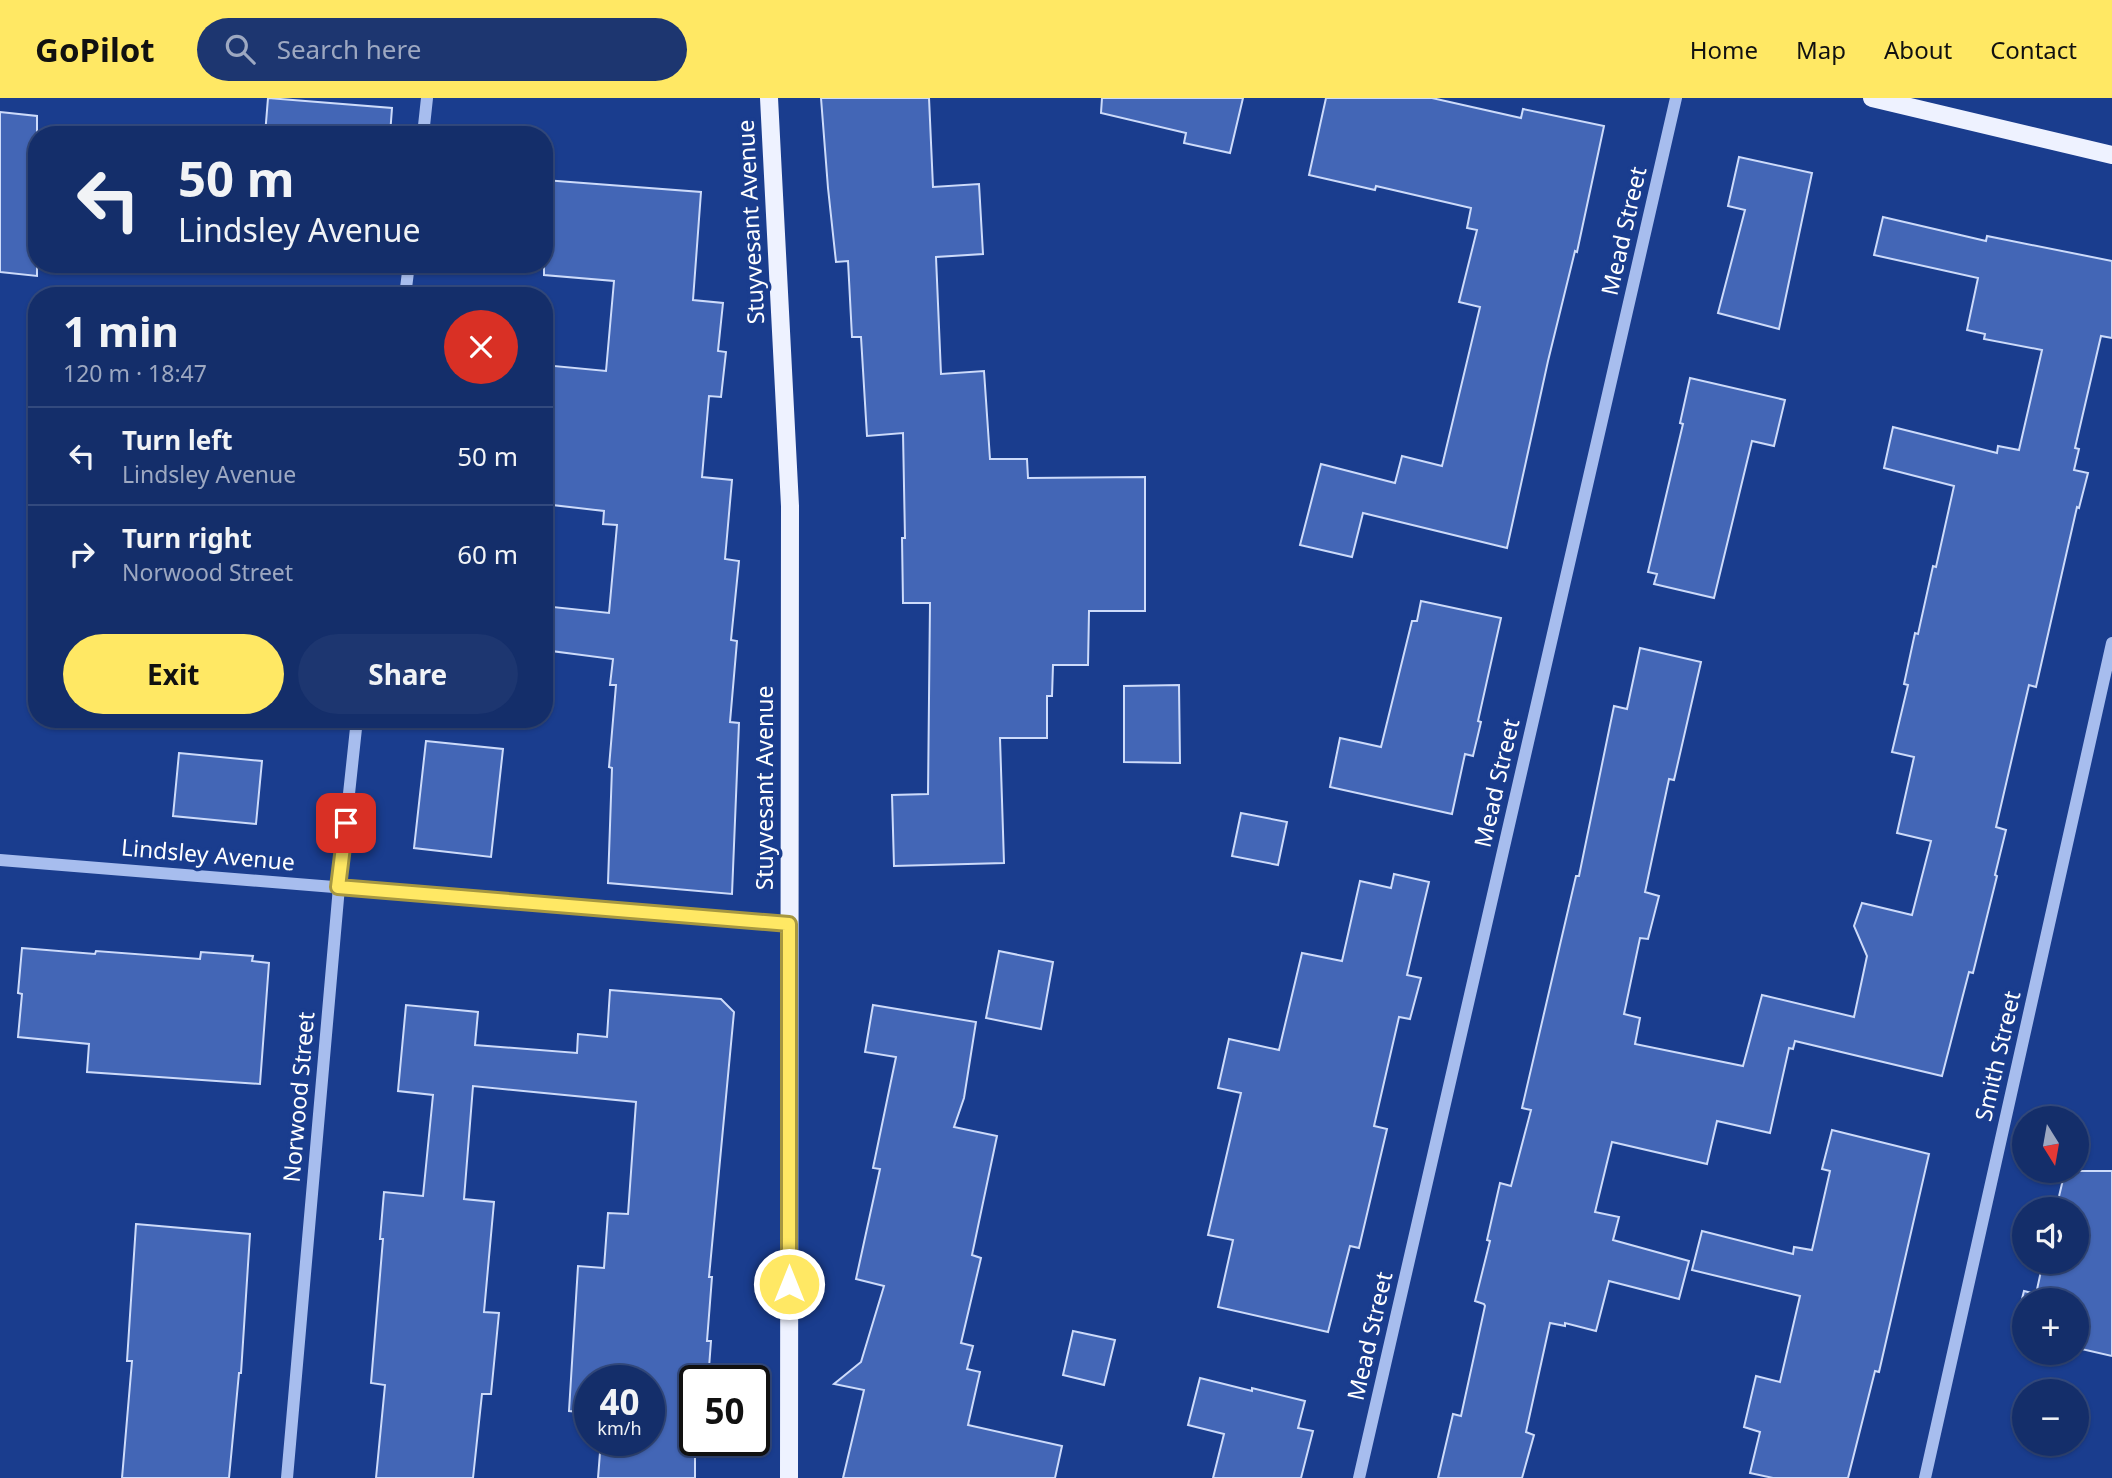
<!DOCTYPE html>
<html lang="en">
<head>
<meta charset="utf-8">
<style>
  body { margin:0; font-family:"Noto Sans",sans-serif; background:#1d3670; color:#f1f3f6; height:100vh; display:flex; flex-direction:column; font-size:26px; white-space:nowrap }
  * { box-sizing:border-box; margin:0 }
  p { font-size:23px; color:#9da8c1 }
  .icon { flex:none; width:38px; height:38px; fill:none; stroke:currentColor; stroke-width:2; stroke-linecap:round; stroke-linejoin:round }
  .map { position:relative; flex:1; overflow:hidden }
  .panel { position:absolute; left:28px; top:189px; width:525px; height:441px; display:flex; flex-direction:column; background:#142e6a; border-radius:28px; box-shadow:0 2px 5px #0004,0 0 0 2px #334a7e }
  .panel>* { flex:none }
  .guide { position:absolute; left:28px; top:28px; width:525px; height:147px; border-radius:28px; box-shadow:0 2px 5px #0004,0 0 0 2px #334a7e; background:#142e6a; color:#f1f3f6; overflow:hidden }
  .needle { width:46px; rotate:169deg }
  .buttons { position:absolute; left:2012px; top:1008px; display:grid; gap:14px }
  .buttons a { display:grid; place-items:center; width:77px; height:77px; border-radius:50%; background:#142e6a; box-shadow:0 2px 5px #0004,0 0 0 2px #334a7e; font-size:35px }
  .speed { position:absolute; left:574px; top:1267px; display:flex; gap:14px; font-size:35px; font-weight:700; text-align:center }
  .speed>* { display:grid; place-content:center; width:91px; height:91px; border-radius:50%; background:#142e6a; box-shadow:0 2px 5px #0004,0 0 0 2px #334a7e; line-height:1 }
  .speed small { font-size:18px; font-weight:400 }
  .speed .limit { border:4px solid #111; border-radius:10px; background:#fff; color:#111 }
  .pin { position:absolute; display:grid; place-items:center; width:60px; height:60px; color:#fff; margin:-30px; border-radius:14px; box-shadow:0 4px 10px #0006 }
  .me { position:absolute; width:77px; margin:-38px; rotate:0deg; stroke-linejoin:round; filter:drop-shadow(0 0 5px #0008) }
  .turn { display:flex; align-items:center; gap:24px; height:147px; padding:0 35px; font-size:32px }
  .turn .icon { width:91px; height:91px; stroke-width:2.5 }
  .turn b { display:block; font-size:49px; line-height:60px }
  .round { display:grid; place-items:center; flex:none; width:74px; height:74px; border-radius:37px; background:#1d3670 }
  .headline { display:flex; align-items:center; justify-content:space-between; height:119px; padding:0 35px }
  h1 { font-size:42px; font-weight:700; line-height:52px }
  .button { display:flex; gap:14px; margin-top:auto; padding:14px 35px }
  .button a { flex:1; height:80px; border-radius:42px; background:#ffe864; color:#111; font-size:28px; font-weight:700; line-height:80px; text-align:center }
  .button a+a { background:#1d3670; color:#f1f3f6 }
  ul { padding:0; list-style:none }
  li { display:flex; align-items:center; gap:21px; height:98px; padding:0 35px; border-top:2px solid #334a7e }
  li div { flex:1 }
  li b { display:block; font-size:26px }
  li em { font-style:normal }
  header { display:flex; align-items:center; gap:42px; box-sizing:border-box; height:98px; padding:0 35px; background:#ffe864; color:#111 }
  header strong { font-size:33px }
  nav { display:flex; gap:38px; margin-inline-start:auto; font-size:24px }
  .search { width:490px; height:63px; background:#1d3670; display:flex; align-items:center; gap:18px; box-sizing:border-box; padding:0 24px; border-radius:38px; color:#9da8c1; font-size:26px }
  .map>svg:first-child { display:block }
</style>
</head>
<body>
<header>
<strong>GoPilot</strong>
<div class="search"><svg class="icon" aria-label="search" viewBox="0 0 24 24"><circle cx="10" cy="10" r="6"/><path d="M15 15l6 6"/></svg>Search here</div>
<nav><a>Home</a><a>Map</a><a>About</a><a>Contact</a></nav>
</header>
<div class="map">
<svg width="2112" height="1380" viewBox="0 0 2112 1380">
  <rect width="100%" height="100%" fill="#1a3d8e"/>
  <!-- building -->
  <g fill="#4366b6" stroke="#cddbfa" stroke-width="2">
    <polygon points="268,0 392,10 390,37 265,37"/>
    <polygon points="821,0 929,0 933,89 979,86 983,156 936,159 941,276 984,273 990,361 1027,361 1028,380 1145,379 1145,513 1089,513 1088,567 1053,567 1052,598 1047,598 1047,640 1000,640 1004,765 894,768 892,697 928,696 930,505 903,505 902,440 905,440 903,335 867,338 861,239 852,239 848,163 836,164 828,90"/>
    <polygon points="1102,0 1243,0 1230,55 1184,45 1186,35 1101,15"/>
    <polygon points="1326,0 1432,0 1521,20 1523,11 1604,28 1577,154 1575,153 1548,263 1507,450 1363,415 1352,459 1300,447 1321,366 1395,385 1402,358 1442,368 1480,209 1459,204 1477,132 1467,130 1471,110 1376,88 1375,92 1309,77"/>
    <polygon points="0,14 37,18 37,178 0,174"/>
    <polygon points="1739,59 1812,75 1779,231 1718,215 1745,112 1728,108"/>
    <polygon points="544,82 701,94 693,202 723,205 718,253 726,254 721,299 709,298 702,379 732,382 725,461 739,463 731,542 737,543 730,624 739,625 732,796 608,785 612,670 609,669 616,587 610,587 613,561 544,552 544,508 609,515 617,427 603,426 604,413 544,406 544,267 606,273 614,183 544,177"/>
    <polygon points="1883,119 1986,143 1987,138 2112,163 2112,240 2101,238 2075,350 2079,351 2074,372 2088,375 2079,410 2077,409 2036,589 2029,587 1996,729 2006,732 1995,777 1997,778 1973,875 1969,874 1942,978 1795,943 1793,951 1789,950 1770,1035 1717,1023 1707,1066 1612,1044 1595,1114 1619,1119 1613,1142 1689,1163 1679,1201 1609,1183 1596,1233 1565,1225 1565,1228 1550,1225 1526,1334 1534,1337 1522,1380 1438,1380 1453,1316 1461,1318 1485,1208 1484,1206 1475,1203 1490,1143 1487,1142 1500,1085 1511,1088 1531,1012 1522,1010 1576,778 1579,778 1614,608 1627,611 1640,550 1701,564 1674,682 1669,681 1645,794 1659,798 1648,841 1640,840 1624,916 1640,920 1635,946 1743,968 1762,897 1854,919 1867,858 1854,828 1862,805 1912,817 1931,743 1897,735 1914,659 1892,654 1908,587 1904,586 1915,535 1918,536 1933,468 1936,469 1954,388 1884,370 1893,329 1997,355 1998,348 2019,352 2042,252 1984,241 1985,236 1967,232 1978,180 1874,157"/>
    <polygon points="1690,280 1785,302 1774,348 1752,343 1714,500 1654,486 1657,476 1648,474 1683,326 1680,325"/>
    <polygon points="1421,503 1501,520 1478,623 1481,624 1473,658 1465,656 1452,716 1330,689 1340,640 1381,649 1412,523 1417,523"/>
    <polygon points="1179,587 1180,665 1124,664 1124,588"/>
    <polygon points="426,643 503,651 491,759 414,750"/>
    <polygon points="179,655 262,663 256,726 173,718"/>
    <polygon points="1241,715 1287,724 1278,767 1232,758"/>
    <polygon points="1394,776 1429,784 1407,877 1421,880 1410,921 1399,919 1374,1028 1387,1031 1359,1150 1350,1148 1328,1234 1218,1209 1233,1142 1208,1137 1241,995 1218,990 1229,941 1279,952 1302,855 1342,863 1360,783 1391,790"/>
    <polygon points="22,850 95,856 96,853 200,861 201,854 253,858 252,863 269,865 260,986 87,974 89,946 18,939 22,896 18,895"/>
    <polygon points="999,853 1053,864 1041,931 986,920"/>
    <polygon points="610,892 721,901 734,914 709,1179 712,1179 707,1243 711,1243 708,1283 695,1283 695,1380 598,1380 601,1342 649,1342 649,1283 590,1283 590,1315 569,1313 578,1168 604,1170 608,1115 628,1116 636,1004 473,988 464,1101 494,1104 484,1214 499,1215 491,1296 482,1296 473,1380 376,1380 385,1287 371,1285 383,1141 380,1141 384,1094 423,1098 433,997 398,993 406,907 478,914 475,947 577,955 578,936 607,939"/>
    <polygon points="873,907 976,924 964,1000 954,1029 997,1038 972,1157 981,1160 961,1245 973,1248 967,1271 980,1274 968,1327 1062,1348 1055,1380 843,1380 864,1292 834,1286 861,1264 884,1188 856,1181 880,1071 873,1070 896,959 865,954"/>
    <polygon points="1832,1032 1929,1056 1879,1274 1875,1273 1848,1380 1773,1380 1750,1375 1760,1334 1744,1329 1756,1278 1780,1284 1800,1198 1692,1172 1702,1133 1793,1156 1794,1149 1812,1152 1830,1073 1822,1071"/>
    <polygon points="2065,1073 2112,1073 2112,1258 2077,1250 2077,1202 2025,1202 2025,1238 2013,1236 2024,1193 2036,1196 2043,1164 2077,1164 2077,1111 2056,1111"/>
    <polygon points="136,1126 250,1136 241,1275 239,1275 229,1380 122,1380 132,1263 127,1263"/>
    <polygon points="1073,1233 1115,1242 1104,1287 1063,1277"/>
    <polygon points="1200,1280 1252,1293 1252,1290 1305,1303 1298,1330 1313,1333 1301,1380 1213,1380 1224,1336 1188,1327"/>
  </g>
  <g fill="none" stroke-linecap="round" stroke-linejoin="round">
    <!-- minor -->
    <g stroke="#a7bdee" stroke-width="12">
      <polyline points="423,37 427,0"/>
      <polyline points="405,198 409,166"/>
      <polyline points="0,762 789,826"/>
      <polyline points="287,1380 339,789 357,621"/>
      <polyline points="1359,1380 1676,0"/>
      <polyline points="1925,1380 2112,545"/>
    </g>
    <!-- major -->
    <g stroke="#eef2ff" stroke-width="18">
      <polyline points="769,0 790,408 789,1380"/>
      <polyline points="1872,0 2112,57"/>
    </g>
  </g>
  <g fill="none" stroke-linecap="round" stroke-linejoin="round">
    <defs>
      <polyline id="route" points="346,725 338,789 789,826 789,1186"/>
    </defs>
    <!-- route casing -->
    <use href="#route" stroke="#a69741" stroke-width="18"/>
    <!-- route -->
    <use href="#route" stroke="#ffe864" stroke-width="12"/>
  </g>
  <g text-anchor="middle" stroke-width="7" stroke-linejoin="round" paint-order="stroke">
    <!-- street labels -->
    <g font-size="23" fill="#fff" stroke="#1a3d8e">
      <text transform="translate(751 124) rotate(-93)" y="8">Stuyvesant Avenue</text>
      <text transform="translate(1624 133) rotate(-77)" y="8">Mead Street</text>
      <text transform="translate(1497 685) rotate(-77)" y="8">Mead Street</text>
      <text transform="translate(765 690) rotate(-90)" y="8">Stuyvesant Avenue</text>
      <text transform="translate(208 757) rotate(5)" y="8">Lindsley Avenue</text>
      <text transform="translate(1998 958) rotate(-77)" y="8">Smith Street</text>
      <text transform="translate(299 999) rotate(-85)" y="8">Norwood Street</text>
      <text transform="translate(1370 1238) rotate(-77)" y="8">Mead Street</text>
    </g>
  </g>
</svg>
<div class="buttons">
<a><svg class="needle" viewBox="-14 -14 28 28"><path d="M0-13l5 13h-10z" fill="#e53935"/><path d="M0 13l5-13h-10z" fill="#9da8c1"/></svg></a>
<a><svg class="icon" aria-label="sound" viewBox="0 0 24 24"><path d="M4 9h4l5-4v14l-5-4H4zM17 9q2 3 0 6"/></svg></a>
<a>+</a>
<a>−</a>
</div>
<div class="speed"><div>40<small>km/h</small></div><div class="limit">50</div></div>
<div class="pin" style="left:346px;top:725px;background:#d93025"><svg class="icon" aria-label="arrive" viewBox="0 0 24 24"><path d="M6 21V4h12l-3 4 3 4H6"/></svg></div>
<svg class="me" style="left:789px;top:1186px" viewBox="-20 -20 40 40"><circle r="17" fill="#ffe864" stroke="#fff" stroke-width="3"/><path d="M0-11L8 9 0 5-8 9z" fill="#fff"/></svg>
<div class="guide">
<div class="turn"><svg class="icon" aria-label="left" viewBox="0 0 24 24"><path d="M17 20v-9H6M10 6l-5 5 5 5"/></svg><div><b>50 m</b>Lindsley Avenue</div></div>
</div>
<section class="panel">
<div class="headline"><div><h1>1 min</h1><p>120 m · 18:47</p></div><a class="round" style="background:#d93025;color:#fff"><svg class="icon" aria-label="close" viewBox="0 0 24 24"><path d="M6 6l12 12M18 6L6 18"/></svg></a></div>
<ul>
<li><svg class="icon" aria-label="left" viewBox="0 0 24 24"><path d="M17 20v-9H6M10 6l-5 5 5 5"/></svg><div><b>Turn left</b><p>Lindsley Avenue</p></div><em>50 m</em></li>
<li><svg class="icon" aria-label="right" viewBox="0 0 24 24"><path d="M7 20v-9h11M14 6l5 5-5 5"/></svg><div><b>Turn right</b><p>Norwood Street</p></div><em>60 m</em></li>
</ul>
<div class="button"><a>Exit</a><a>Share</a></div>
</section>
</div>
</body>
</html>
